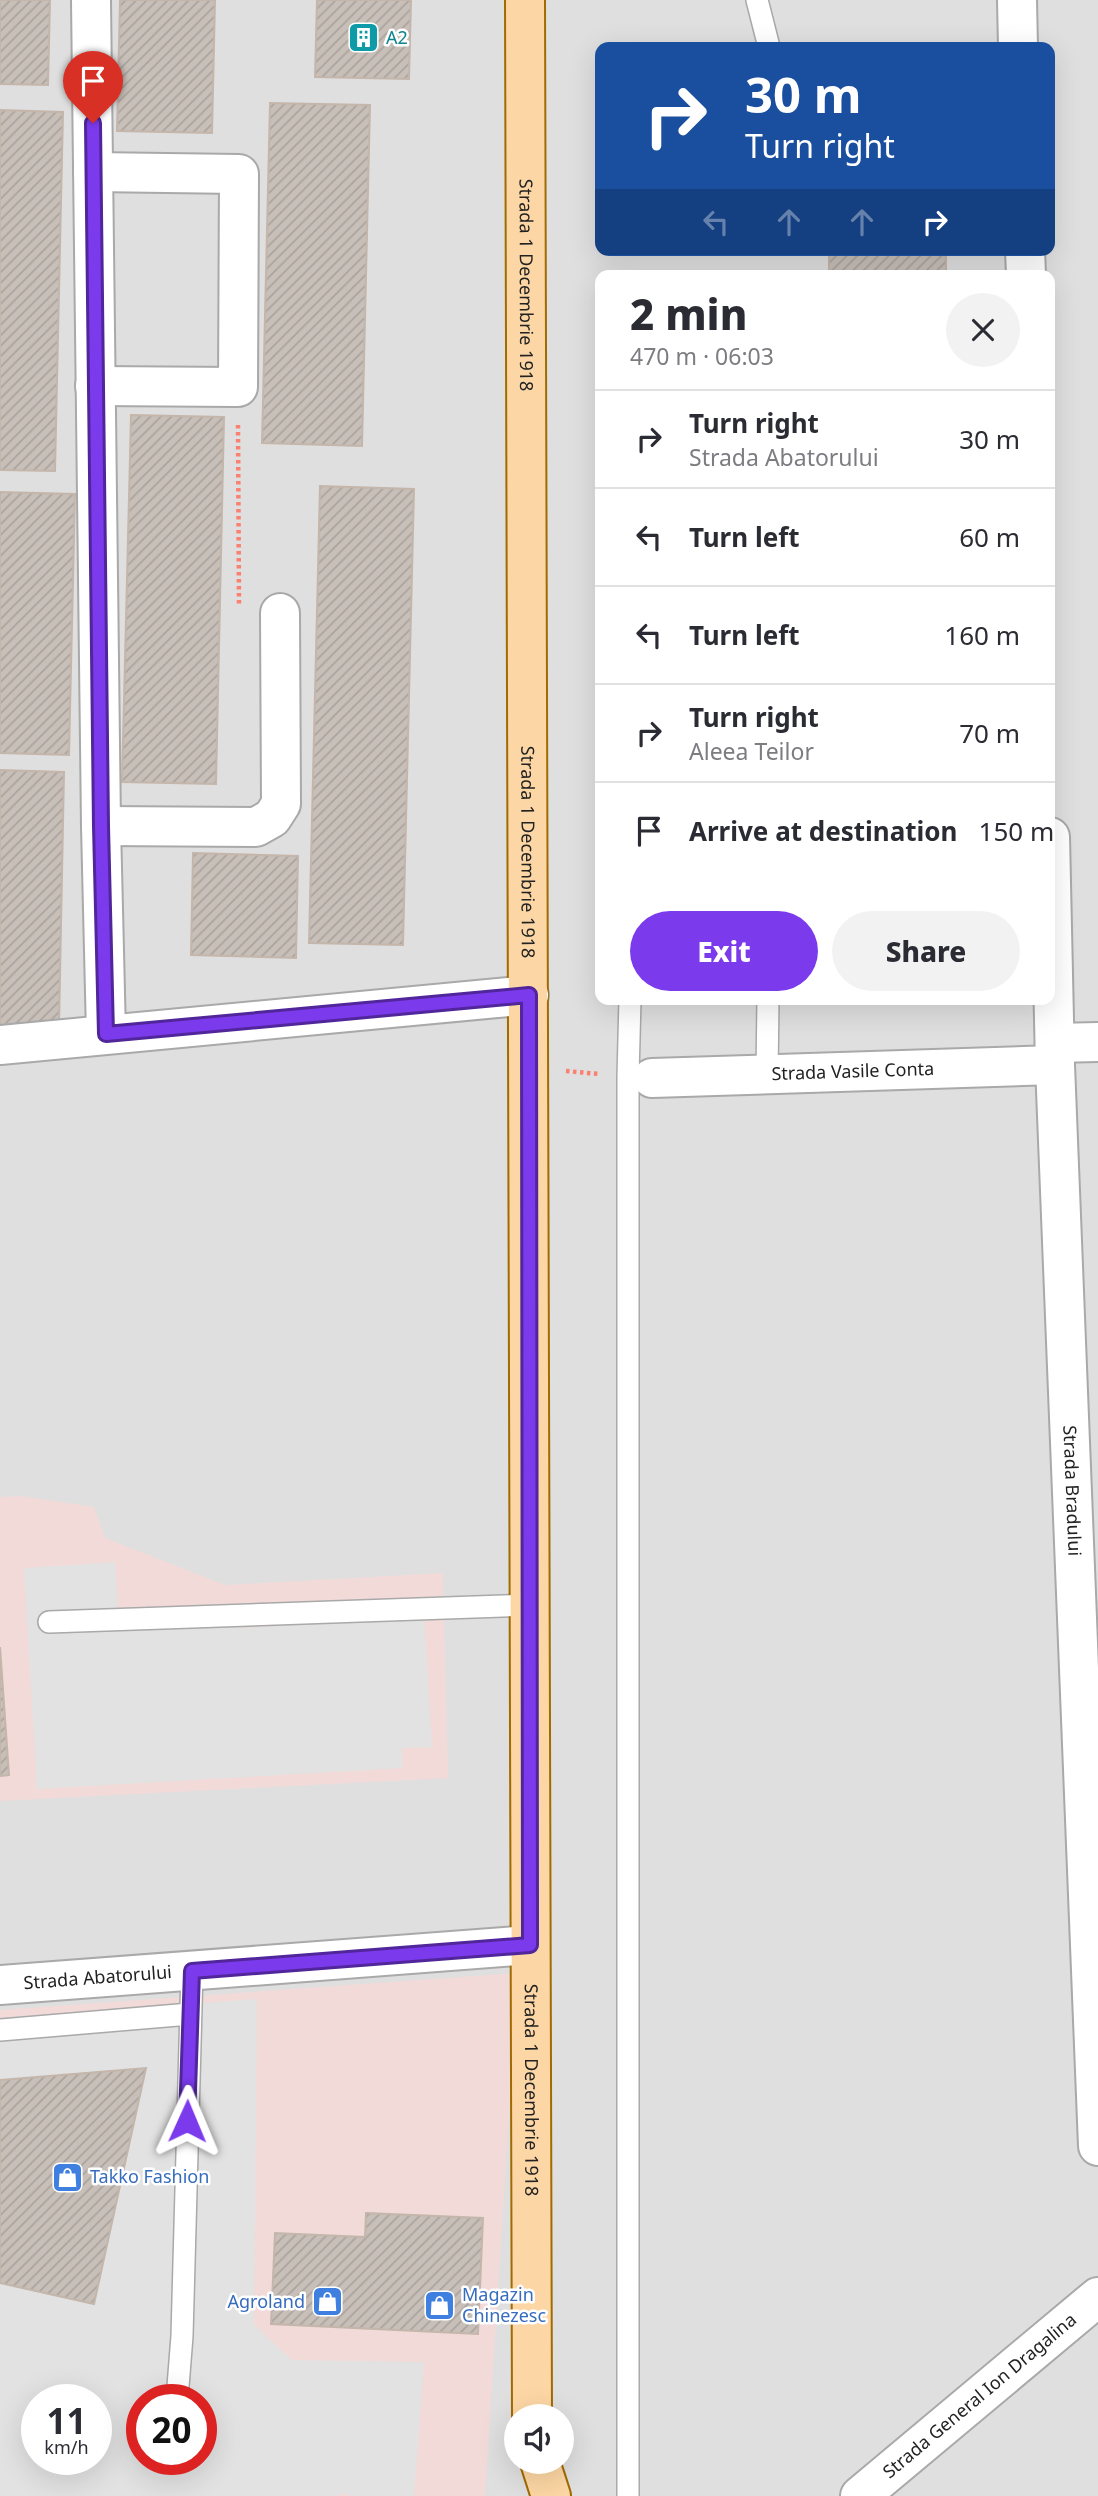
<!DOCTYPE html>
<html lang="en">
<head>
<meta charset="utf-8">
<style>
  body { margin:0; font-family:"Noto Sans",sans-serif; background:#f2f2f3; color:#2b2b33; height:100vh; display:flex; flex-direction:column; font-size:26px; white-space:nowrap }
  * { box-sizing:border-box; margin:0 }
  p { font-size:23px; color:#7c7c81 }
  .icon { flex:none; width:38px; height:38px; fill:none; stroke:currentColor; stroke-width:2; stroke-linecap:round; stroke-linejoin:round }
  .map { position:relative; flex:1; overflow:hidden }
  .panel { position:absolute; left:595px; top:270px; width:460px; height:735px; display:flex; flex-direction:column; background:#fff; border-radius:14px; box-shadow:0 7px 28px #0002 }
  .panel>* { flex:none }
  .top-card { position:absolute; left:595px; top:42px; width:460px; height:214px; border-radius:14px; box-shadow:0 7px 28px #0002; background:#1a4fa0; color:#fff; overflow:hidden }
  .controls { position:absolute; left:504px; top:2404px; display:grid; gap:14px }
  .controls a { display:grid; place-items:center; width:70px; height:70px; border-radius:50%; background:#fff; box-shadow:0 7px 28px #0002; font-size:35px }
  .speed { position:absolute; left:21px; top:2384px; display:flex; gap:14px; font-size:35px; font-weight:700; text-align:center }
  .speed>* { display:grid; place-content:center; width:91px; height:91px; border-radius:50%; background:#fff; box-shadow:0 7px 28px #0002; line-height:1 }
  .speed small { font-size:18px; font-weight:400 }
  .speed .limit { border:10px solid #d22; background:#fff; color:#111 }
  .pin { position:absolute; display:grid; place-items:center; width:60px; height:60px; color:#fff; margin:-72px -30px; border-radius:50% 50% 50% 0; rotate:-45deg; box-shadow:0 0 7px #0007 }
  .pin .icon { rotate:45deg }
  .me { position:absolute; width:77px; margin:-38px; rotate:1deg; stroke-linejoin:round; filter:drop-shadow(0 0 5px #0008) }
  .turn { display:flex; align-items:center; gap:24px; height:147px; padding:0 35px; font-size:32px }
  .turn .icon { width:91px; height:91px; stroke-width:2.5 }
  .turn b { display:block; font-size:49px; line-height:60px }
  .lanes { display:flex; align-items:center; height:66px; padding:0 35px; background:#0003; justify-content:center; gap:35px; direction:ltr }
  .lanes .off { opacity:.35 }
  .round { display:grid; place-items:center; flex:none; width:74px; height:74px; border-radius:37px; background:#f2f2f3 }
  .headline { display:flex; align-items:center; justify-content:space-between; height:119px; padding:0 35px }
  h1 { font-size:42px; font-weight:800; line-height:52px }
  .button { display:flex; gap:14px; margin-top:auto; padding:14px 35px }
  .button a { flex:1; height:80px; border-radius:42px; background:#7c3aed; color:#fff; font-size:28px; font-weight:800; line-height:80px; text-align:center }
  .button a+a { background:#f2f2f3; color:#2b2b33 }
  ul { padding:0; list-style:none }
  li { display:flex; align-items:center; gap:21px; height:98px; padding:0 35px; border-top:2px solid #e1e1e2 }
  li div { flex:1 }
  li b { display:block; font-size:26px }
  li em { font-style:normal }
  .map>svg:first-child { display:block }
</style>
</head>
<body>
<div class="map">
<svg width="1098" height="2496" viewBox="0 0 1098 2496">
  <defs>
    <pattern id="building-hatch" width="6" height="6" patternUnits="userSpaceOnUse" patternTransform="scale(1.75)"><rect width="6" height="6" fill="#c7bfb8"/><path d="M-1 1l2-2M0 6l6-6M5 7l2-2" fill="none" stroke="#aba49e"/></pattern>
  </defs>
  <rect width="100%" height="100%" fill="#f2efe9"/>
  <!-- residential -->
  <path fill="#e0dfdf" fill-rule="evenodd" d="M0,0H1098V2496H0ZM600,47H1050V250H600ZM600,275H1050V999H600ZM37,2399H96V2459H37ZM142,2399H201V2459H142ZM516,2417H562V2462H516Z"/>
  <!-- commercial -->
  <g fill="#f2dad9" fill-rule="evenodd">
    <polygon points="21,1496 94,1507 105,1538 225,1585 443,1573 448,1778 0,1801 0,1497"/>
    <path d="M518,1973L485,2496H0V2010ZM37,2399H96V2459H37ZM142,2399H201V2459H142Z"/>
  </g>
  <!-- parking -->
  <g fill="#e2e2e2" fill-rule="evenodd">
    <polygon points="115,1562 118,1612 240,1606 242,1628 424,1617 432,1747 402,1748 402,1768 37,1789 24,1568"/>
    <path d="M257,1999L254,2325L292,2360L424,2362L414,2496H352L340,2493L339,2496H0V2019ZM37,2399H96V2459H37ZM142,2399H201V2459H142Z"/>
  </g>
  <!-- building -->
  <g fill="url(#building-hatch)" stroke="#c4b6ab" stroke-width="2">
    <polygon points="0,0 50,0 48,85 0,84"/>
    <polygon points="120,0 215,0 212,133 117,131"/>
    <polygon points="317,0 411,0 409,79 315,77"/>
    <polygon points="270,103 370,105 362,446 262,443"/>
    <polygon points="0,110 63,112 55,471 0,470"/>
    <rect x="829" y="250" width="117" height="25"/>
    <polygon points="131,415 224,417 216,784 122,782"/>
    <polygon points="320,486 414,489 403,945 309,943"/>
    <polygon points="0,492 75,494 69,755 0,753"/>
    <polygon points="0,770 64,772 59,1026 0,1024"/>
    <polygon points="193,853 298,856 296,958 191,955"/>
    <polygon points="0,1647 9,1775 0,1776"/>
    <polygon points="146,2068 94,2304 0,2283 0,2080"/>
    <polygon points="366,2213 483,2218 478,2334 271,2324 275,2233 365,2237"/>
  </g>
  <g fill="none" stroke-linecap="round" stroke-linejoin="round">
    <defs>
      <g id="service">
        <polyline points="757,0 769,47"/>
        <polyline points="767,1075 768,999"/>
        <polyline points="49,1622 530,1605"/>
        <polyline points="0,2030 190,2014"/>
        <polyline points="177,2399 182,2336 192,1971"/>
        <polyline points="628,2496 628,1077 630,999"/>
      </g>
      <g id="minor">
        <polyline points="91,0 101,826 106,1034"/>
        <polyline points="1017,0 1018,47"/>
        <polyline points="93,172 239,174 238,387 95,386"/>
        <polyline points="1025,250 1026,275"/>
        <polyline points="101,826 256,827 272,818 281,804 280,613"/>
        <path id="s1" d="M1050,837L1055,1065L1098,2146"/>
        <polyline points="1055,1043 1098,1042"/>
        <polyline points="0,1045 529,995"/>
        <path id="s2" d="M652,1078L1055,1065"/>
        <path id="s3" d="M0,1985L530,1945"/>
        <path id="s4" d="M860,2496L1098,2297"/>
      </g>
      <g id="primary">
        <path id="s5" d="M525,0L532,2417"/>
        <polyline points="540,2462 551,2496"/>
      </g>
    </defs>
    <!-- service casing -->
    <use href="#service" stroke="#a9a9a9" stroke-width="24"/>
    <!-- minor casing -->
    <use href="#minor" stroke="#a9a9a9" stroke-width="42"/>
    <!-- primary casing -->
    <use href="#primary" stroke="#a06b00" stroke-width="42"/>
    <!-- path -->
    <g stroke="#fa8072" stroke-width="4.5" stroke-dasharray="3.5 3.5" stroke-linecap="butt">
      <polyline points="238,425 239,605"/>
      <polyline points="566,1071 599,1074"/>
    </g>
    <!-- service -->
    <use href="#service" stroke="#fff" stroke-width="21"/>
    <!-- minor -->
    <use href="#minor" stroke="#fff" stroke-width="38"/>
    <!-- primary -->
    <use href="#primary" stroke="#fcd6a4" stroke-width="38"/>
  </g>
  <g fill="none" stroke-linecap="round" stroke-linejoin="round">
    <defs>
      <polyline id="route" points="93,123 101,826 106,1034 529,995 530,1945 192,1971 187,2121"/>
    </defs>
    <!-- route casing -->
    <use href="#route" stroke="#51269a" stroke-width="18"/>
    <!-- route -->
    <use href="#route" stroke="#7c3aed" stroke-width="12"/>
  </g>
  <!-- icons -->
  <defs>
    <symbol id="building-square" viewBox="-11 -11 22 22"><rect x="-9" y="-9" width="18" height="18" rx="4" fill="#0f9aa8" stroke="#fff"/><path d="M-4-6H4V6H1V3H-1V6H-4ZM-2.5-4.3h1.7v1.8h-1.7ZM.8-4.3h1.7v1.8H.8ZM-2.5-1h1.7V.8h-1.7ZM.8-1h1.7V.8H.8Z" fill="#fff"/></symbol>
    <symbol id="shop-square" viewBox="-11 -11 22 22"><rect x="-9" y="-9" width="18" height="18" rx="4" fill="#3f7fe0" stroke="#fff"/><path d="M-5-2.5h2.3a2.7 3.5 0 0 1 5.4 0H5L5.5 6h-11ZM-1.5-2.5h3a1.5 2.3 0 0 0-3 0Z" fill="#fff"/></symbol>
  </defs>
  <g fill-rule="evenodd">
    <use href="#building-square" x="346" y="20" width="35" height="35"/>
    <use href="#shop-square" x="50" y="2160" width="35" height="35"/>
    <use href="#shop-square" x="310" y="2284" width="35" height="35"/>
    <use href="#shop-square" x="422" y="2288" width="35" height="35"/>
  </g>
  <g text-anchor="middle" stroke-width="5" stroke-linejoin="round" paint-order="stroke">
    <!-- culture labels -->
    <g font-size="18" fill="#0d838f" stroke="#fff" text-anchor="start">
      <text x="386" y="44">A2</text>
    </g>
    <!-- street labels -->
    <g font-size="18" fill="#222" stroke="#fff">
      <text dy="6" stroke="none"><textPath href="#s5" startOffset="285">Strada 1 Decembrie 1918</textPath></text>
      <text dy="6" stroke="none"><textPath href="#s5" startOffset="852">Strada 1 Decembrie 1918</textPath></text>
      <text dy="6" stroke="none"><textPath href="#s2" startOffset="201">Strada Vasile Conta</textPath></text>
      <text dy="6" stroke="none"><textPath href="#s1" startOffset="654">Strada Bradului</textPath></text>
      <text dy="6" stroke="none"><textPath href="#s3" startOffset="98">Strada Abatorului</textPath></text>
      <text dy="6" stroke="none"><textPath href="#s5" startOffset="2090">Strada 1 Decembrie 1918</textPath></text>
      <text dy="6" stroke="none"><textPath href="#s4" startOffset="156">Strada General Ion Dragalina</textPath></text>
    </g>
    <!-- shop labels -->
    <g font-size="18" fill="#366cbe" stroke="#fff" text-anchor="start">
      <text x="90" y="2183">Takko Fashion</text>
      <text x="462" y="2301">Magazin<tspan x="462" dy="21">Chinezesc</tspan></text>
      <text x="305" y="2308" text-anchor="end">Agroland</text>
    </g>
  </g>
</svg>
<div class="controls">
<a><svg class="icon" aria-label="sound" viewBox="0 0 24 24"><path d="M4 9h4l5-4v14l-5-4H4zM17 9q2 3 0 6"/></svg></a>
</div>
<div class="speed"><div>11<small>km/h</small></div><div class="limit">20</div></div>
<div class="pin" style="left:93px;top:123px;background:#d93025"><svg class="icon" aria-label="arrive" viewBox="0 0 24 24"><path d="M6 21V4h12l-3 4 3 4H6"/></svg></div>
<svg class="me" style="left:187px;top:2121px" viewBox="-20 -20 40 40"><path d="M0-17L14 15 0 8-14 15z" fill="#7c3aed" stroke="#fff" stroke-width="4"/></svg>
<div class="top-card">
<div class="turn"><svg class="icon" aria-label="right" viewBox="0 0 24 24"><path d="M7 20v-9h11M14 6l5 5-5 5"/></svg><div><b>30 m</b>Turn right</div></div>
<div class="lanes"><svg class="icon off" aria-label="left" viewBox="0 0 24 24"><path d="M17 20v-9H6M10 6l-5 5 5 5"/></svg><svg class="icon off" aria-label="ahead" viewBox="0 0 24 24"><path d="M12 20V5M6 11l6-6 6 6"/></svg><svg class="icon off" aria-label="ahead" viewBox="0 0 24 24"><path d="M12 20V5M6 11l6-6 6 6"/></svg><svg class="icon" aria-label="right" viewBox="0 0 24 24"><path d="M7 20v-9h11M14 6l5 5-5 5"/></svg></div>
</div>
<section class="panel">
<div class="headline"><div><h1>2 min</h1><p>470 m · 06:03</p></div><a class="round"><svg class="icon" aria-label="close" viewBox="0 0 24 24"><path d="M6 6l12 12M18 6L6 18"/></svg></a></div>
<ul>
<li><svg class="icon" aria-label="right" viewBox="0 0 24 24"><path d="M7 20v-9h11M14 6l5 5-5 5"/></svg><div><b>Turn right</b><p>Strada Abatorului</p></div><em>30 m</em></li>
<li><svg class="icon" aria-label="left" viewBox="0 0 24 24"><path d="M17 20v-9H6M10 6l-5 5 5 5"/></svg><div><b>Turn left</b></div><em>60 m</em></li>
<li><svg class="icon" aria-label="left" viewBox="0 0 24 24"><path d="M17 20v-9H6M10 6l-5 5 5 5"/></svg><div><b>Turn left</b></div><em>160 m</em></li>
<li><svg class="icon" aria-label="right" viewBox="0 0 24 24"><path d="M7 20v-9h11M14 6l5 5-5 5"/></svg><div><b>Turn right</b><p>Aleea Teilor</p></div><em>70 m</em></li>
<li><svg class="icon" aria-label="arrive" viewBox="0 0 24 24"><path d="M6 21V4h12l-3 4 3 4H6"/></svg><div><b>Arrive at destination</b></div><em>150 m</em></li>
</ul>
<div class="button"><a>Exit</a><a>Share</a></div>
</section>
</div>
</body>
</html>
